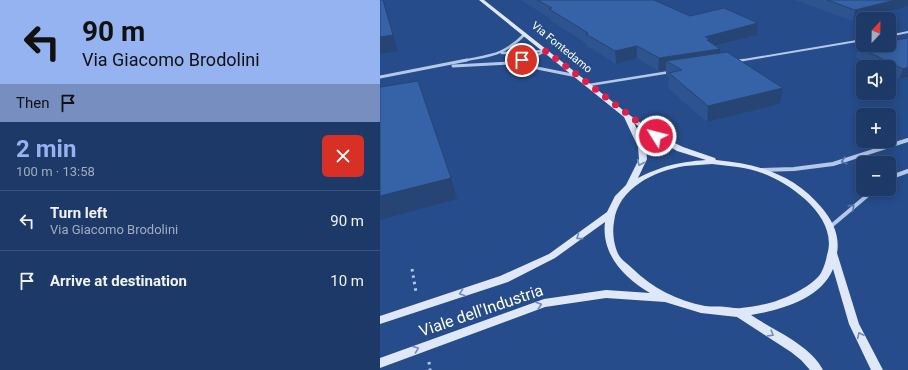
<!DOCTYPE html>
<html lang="en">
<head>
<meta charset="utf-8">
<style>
  body { margin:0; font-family:Roboto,sans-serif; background:#294471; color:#f1f3f6; height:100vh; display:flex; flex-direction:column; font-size:15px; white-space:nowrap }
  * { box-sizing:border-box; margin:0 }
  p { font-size:13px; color:#a0acc0 }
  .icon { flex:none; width:22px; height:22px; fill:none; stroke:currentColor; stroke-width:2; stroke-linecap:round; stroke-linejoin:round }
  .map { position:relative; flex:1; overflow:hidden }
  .side { display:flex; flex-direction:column; background:#1c3968; width:380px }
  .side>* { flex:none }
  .banner { background:#95b2f1; color:#111; overflow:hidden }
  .needle { width:26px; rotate:22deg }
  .tools { position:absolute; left:476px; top:12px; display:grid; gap:8px }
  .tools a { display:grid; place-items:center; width:40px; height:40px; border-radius:6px; background:#1c3968; box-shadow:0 2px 10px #0003,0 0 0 1px #3a537c; font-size:20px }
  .pin { position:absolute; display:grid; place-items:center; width:34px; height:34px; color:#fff; margin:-17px; border:2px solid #fff; border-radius:50%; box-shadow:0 1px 4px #0007 }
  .me { position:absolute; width:44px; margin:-22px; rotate:306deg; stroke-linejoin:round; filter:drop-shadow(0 0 3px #0008) }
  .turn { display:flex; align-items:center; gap:14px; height:84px; padding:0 16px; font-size:18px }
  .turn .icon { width:52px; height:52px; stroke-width:2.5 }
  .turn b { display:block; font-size:28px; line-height:34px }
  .then { display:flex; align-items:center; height:38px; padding:0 16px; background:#0003; gap:8px; font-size:15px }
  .round { display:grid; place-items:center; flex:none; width:42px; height:42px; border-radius:6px; background:#294471 }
  .summary { display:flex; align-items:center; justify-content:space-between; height:68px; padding:0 16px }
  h1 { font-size:24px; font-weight:700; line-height:30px; color:#95b2f1 }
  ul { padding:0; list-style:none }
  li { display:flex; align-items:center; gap:12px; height:60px; padding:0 16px; border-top:1px solid #3a537c }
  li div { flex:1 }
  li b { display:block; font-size:15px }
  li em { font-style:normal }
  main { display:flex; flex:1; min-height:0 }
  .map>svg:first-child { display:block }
</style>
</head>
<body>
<main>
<section class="side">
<div class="banner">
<div class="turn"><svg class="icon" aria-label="left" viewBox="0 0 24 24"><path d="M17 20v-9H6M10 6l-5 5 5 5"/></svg><div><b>90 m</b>Via Giacomo Brodolini</div></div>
<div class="then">Then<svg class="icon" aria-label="arrive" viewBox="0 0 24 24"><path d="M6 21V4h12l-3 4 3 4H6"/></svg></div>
</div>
<div class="summary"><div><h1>2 min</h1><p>100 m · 13:58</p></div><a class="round" style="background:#d93025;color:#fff"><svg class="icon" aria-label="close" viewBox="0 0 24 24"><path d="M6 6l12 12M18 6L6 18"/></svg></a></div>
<ul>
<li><svg class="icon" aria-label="left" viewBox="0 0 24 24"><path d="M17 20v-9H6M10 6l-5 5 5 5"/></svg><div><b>Turn left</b><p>Via Giacomo Brodolini</p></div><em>90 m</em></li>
<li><svg class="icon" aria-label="arrive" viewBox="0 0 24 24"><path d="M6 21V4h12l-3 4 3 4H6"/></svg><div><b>Arrive at destination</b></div><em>10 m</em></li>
</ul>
</section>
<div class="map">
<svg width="528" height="370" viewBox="0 0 528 370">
  <rect width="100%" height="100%" fill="#264c8b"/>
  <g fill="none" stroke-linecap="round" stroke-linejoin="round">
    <!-- path -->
    <g stroke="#b4c9ea" stroke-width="3" stroke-dasharray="2.5 4" stroke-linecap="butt">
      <polyline points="32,269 36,292"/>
      <polyline points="49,362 50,370"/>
    </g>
    <!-- service-far1 -->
    <g stroke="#b4c9ea" stroke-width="2">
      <polyline points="509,36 528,32"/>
      <polyline points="358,61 483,40"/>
    </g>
    <!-- service -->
    <g stroke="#b4c9ea" stroke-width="2.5">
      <polyline points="356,61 364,60"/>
      <polyline points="209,85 290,72"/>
    </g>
    <!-- minor-far2 -->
    <g stroke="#b4c9ea" stroke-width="2.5">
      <polyline points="122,53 165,51"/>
      <path d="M82,61C111,55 123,56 145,34"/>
      <polyline points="142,61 152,58 163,52"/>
    </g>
    <!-- minor-far1 -->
    <g stroke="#b4c9ea" stroke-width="3">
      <polyline points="134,63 146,60"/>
      <polyline points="73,66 132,63 197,76"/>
      <polyline points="0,77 87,60"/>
    </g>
    <!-- minor -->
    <g stroke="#b4c9ea" stroke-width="4">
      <polyline points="381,170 414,169 453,164 528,140"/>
      <polyline points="509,178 528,171"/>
      <polyline points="450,227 495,189"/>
    </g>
    <!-- secondary -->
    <path fill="#dfe8f8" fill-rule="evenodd" d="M99,0H104L248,114L278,135L303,147L335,158L336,160C378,164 414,174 442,208C453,221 460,236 457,253L479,324L503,370H491L469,324L453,269C441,299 400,310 371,315C393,330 431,345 443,370H430L421,360L411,352L357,317L321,313L285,302L226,298L165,307L0,368V358L164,299L226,290L270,293C244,278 221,254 225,222L175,258L128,282L0,324V316L120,276L169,254L227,212L235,196L246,185L259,159L258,147L244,117ZM254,123L274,137L297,151L326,160C298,162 282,166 258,178L267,159L266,147ZM332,164C349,166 366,167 382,173C412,184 459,218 447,255C446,261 444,267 441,273C434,285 407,298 393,302C383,305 372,307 361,308C356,309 351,307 346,307C339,306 332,307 325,306C298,301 272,288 253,269C249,265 243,261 240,257C234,248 232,232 234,222C238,188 274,171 305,166C313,165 323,165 332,164Z"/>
  </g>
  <!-- wall -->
  <g fill="#2e5490">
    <polygon points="140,0 274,0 310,16 378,23 377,35 336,46 340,49 340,53 403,88 400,104 327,122 288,88 289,77 286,75 286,70 278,71 257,58 236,64 207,46 207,44 170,20 170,18"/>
    <polygon points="415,0 528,0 473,21"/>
    <polygon points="528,38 528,77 519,79 509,74 509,67 495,67 476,57 478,47"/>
  </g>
  <!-- shaded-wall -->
  <g fill="#264575">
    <polygon points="515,0 528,0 528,6 473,21 475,10"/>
    <polygon points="4,3 18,51 0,54 0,37"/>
    <polygon points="378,23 377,35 330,47 340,49 339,61 286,61 286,70 278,71 279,58 325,37"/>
    <polygon points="257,46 257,58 236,64 235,51"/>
    <polygon points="528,67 528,77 519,79 523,69"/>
    <polygon points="403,88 400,104 327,122 328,106"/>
    <polygon points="71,178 77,199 0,220 0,196"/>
  </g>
  <!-- building -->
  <g fill="#3662a7" stroke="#264575">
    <polygon points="0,0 3,0 13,35 0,37"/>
    <polygon points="157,0 274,0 310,16 344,8 378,23 325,37 331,39 327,40 340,49 279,58 257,46 235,51 206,34 208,33 169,9 172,8"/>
    <polygon points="447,0 515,0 475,10"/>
    <polygon points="528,38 528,67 523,69 478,47 487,45 509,45 509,41"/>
    <polygon points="347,52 403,88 328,106 289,73 302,70 286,61"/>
    <polygon points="38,81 71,178 0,196 0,87"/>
  </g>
  <!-- one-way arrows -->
  <defs><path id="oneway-chevron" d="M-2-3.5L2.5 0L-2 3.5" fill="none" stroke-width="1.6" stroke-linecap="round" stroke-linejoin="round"/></defs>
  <g stroke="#5878ac">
    <use href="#oneway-chevron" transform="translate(464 161) rotate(162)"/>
    <use href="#oneway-chevron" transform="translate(472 207) rotate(-42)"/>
  </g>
  <g stroke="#708ab7">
    <use href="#oneway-chevron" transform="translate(260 163) rotate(112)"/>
    <use href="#oneway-chevron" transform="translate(199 237) rotate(144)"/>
    <use href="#oneway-chevron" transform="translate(82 293) rotate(162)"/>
    <use href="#oneway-chevron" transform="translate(159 305) rotate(-18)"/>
    <use href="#oneway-chevron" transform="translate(391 334) rotate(32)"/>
    <use href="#oneway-chevron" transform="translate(480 335) rotate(-116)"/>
    <use href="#oneway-chevron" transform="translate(36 349) rotate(-21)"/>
  </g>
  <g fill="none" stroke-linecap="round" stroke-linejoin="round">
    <!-- route -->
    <polyline stroke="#e11d48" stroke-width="7" stroke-dasharray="0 12.6" points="142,60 166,51 276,136"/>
  </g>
  <g text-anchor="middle" stroke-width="4" stroke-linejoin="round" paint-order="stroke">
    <!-- far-street labels -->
    <g font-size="11" fill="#fff" stroke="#264c8b">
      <text transform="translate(182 47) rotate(39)" y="4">Via Fontedamo</text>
    </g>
    <!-- near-street labels -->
    <g font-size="16" fill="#fff" stroke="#264c8b">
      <text transform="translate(101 310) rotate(-19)" y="6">Viale dell'Industria</text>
    </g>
  </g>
</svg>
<div class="tools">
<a><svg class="needle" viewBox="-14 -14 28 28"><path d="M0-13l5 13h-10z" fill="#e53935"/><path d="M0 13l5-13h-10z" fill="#a0acc0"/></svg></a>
<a><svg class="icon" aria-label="sound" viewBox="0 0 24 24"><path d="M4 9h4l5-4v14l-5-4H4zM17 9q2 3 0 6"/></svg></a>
<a>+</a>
<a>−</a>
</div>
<div class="pin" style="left:142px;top:60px;background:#d93025"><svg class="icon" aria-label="arrive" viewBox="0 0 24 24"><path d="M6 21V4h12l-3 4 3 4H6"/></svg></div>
<svg class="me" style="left:276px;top:136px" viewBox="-20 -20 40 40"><circle r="17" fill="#e11d48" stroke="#fff" stroke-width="3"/><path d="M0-11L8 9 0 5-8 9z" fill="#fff"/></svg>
</div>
</main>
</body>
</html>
